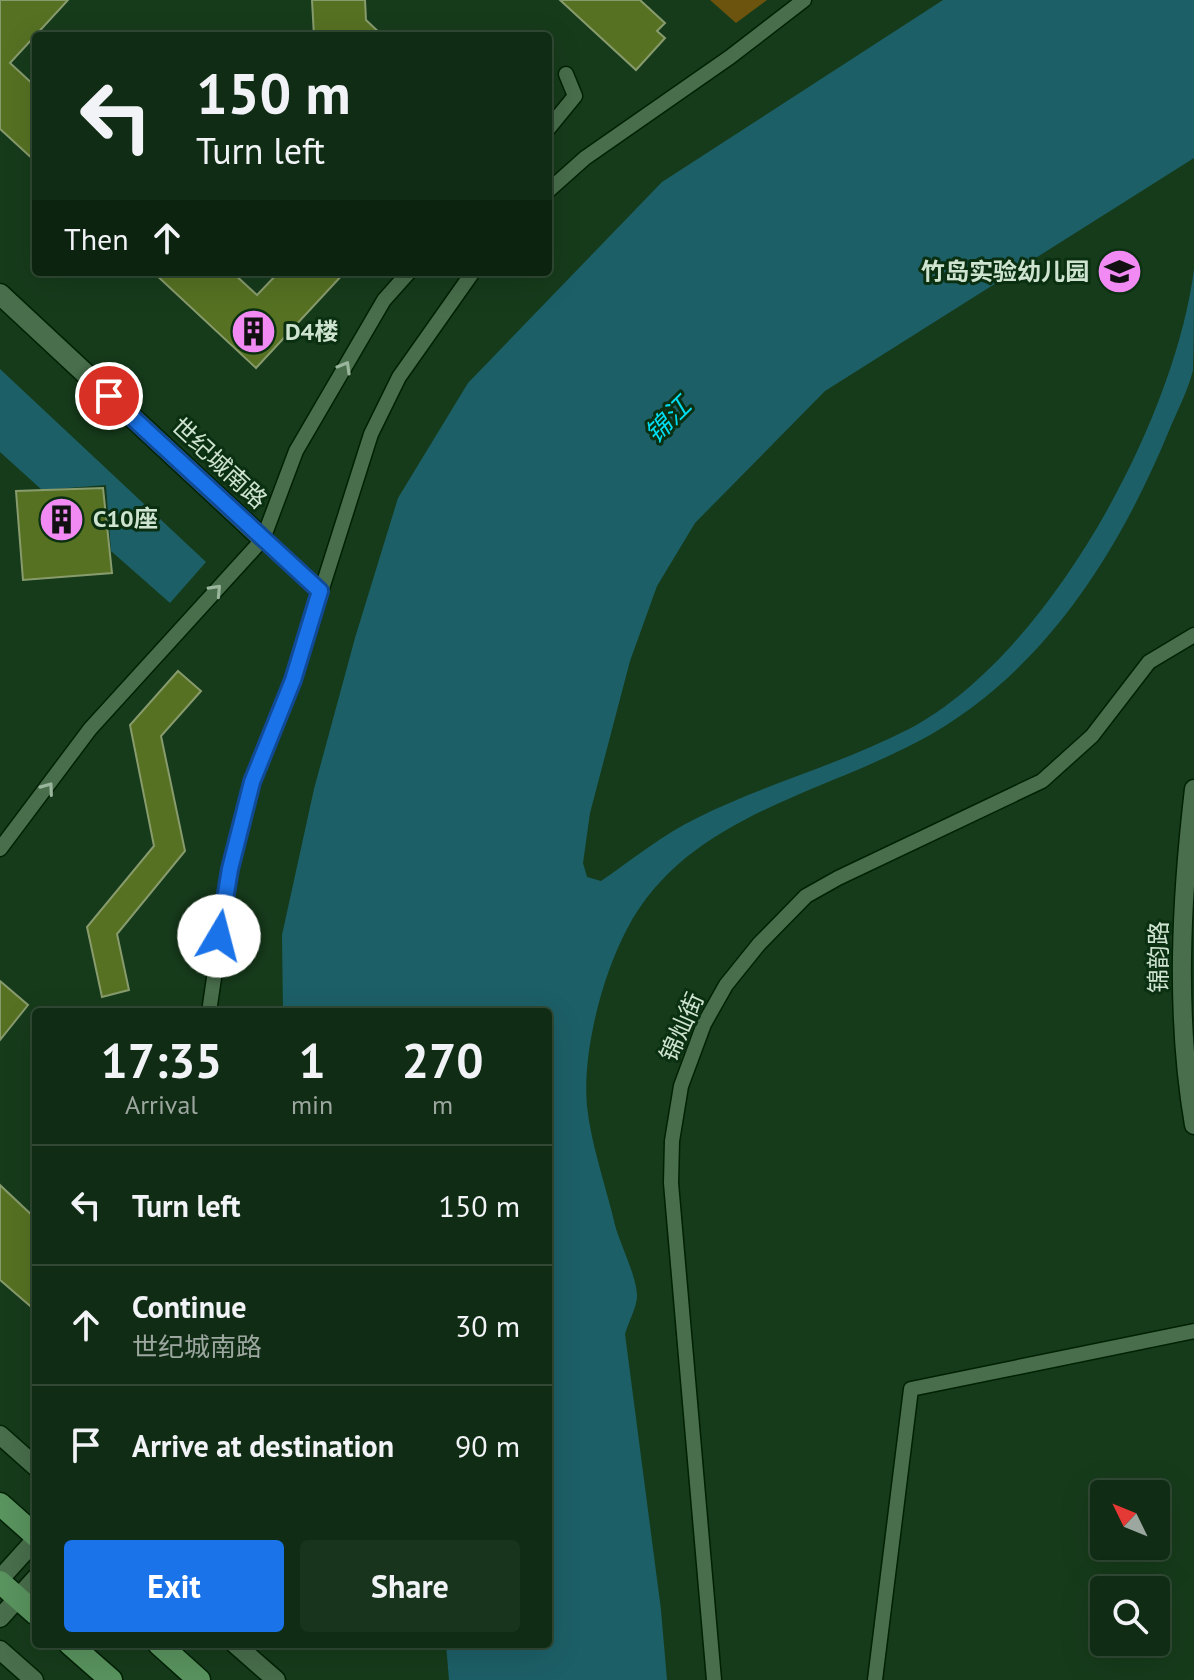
<!DOCTYPE html>
<html lang="en">
<head>
<meta charset="utf-8">
<style>
  body { margin:0; font-family:"PT Sans","Noto Sans SC",sans-serif; background:#19341d; color:#f1f3f6; height:100vh; display:flex; flex-direction:column; font-size:30px; white-space:nowrap }
  * { box-sizing:border-box; margin:0 }
  p { font-size:26px; color:#9ca7a0 }
  .icon { flex:none; width:44px; height:44px; fill:none; stroke:currentColor; stroke-width:2; stroke-linecap:round; stroke-linejoin:round }
  .map { position:relative; flex:1; overflow:hidden }
  .side { position:absolute; left:32px; top:1008px; width:520px; height:640px; display:flex; flex-direction:column; background:#102c14; border-radius:8px; box-shadow:0 8px 32px #0002,0 0 0 2px #304834 }
  .side>* { flex:none }
  .banner { position:absolute; left:32px; top:32px; width:520px; height:244px; border-radius:8px; box-shadow:0 8px 32px #0002,0 0 0 2px #304834; background:#102c14; color:#f1f3f6; overflow:hidden }
  .needle { width:52px; rotate:313deg }
  .controls { position:absolute; left:1090px; top:1480px; display:grid; gap:16px }
  .controls a { display:grid; place-items:center; width:80px; height:80px; border-radius:8px; background:#102c14; box-shadow:0 8px 32px #0002,0 0 0 2px #304834; font-size:40px }
  .pin { position:absolute; display:grid; place-items:center; width:68px; height:68px; color:#fff; margin:-34px; border:4px solid #fff; border-radius:50%; box-shadow:0 2px 8px #0007 }
  .me { position:absolute; width:88px; margin:-44px; rotate:8deg; stroke-linejoin:round; filter:drop-shadow(0 0 6px #0008) }
  .turn { display:flex; align-items:center; gap:28px; height:168px; padding:0 32px; font-size:36px }
  .turn .icon { width:104px; height:104px; stroke-width:2.5 }
  .turn b { display:block; font-size:56px; line-height:68px }
  .then { display:flex; align-items:center; height:76px; padding:0 32px; background:#0003; gap:16px; font-size:30px }
  .eta { display:flex; justify-content:space-evenly; align-items:center; height:136px; text-align:center }
  .eta b { font-size:48px; font-weight:700; line-height:56px }
  .button { display:flex; gap:16px; margin-top:auto; padding:16px 32px }
  .button a { flex:1; height:92px; border-radius:8px; background:#1a73e8; color:#fff; font-size:32px; font-weight:700; line-height:92px; text-align:center }
  .button a+a { background:#19341d; color:#f1f3f6 }
  ul { padding:0; list-style:none }
  li { display:flex; align-items:center; gap:24px; height:120px; padding:0 32px; border-top:2px solid #304834 }
  li div { flex:1 }
  li b { display:block; font-size:30px }
  li em { font-style:normal }
  .map>svg:first-child { display:block }
</style>
</head>
<body>
<div class="map">
<svg width="1194" height="1680" viewBox="0 0 1194 1680">
  <rect width="100%" height="100%" fill="#163b1b"/>
  <!-- green -->
  <polygon fill="#6d540e" points="710,0 767,0 736,23"/>
  <!-- water -->
  <g fill="#1d5f67">
    <path d="M943,0H1194V158L825,391L695,523L657,586L630,661L590,813L583,863L587,877L601,881C632,860 663,834 697,818C765,784 841,764 909,729C1048,656 1175,421 1194,269C1194,298 1194,343 1193,370C1188,391 1176,413 1168,433C1116,558 1039,678 917,742C815,796 685,818 627,929C602,976 582,1053 587,1106C591,1145 606,1186 615,1225C620,1244 637,1277 637,1296C637,1307 628,1323 625,1334L661,1610L667,1680H449L446,1644H548V1012H283L282,935L314,789L355,638L398,498L468,383L662,182Z"/>
    <polygon points="0,369 206,562 170,603 111,551 106,485 42,490 0,452"/>
  </g>
  <!-- building -->
  <g fill="#567122" stroke="#889b6d" stroke-width="2">
    <polygon points="0,0 68,0 10,63 36,87 36,162 0,129"/>
    <polygon points="312,0 365,0 366,20 383,36 314,36"/>
    <polygon points="560,0 640,0 665,23 657,31 665,38 636,70"/>
    <polygon points="153,272 232,272 257,295 279,272 345,272 256,368"/>
    <polygon points="103,488 112,573 23,580 16,491"/>
    <polygon points="178,671 201,691 161,736 185,851 117,934 129,990 102,997 87,927 154,846 130,725"/>
    <polygon points="0,981 28,1005 0,1040"/>
    <polygon points="0,1185 36,1219 36,1311 0,1280"/>
  </g>
  <g fill="none" stroke-linecap="round" stroke-linejoin="round">
    <defs>
      <g id="minor">
        <polyline points="548,129 575,96 566,74"/>
        <polyline points="548,191 585,158 730,57 804,0"/>
        <polyline points="263,539 320,591"/>
        <polyline points="0,849 90,729 263,539 296,451 384,300 409,272"/>
        <polyline points="209,1012 230,869 252,782 293,680 371,434 399,377 473,272"/>
        <polyline points="714,1680 671,1183 672,1141 681,1086 704,1024 726,985 759,944 806,896 838,878 1042,781 1092,736 1149,662 1194,635"/>
        <polyline points="875,1680 911,1389 1194,1331"/>
      </g>
      <g id="tertiary">
        <path d="M1194,789C1181,900 1175,1014 1194,1125"/>
        <polyline points="0,1435 36,1467"/>
        <polyline points="0,1579 36,1539"/>
        <polyline points="0,1618 36,1578"/>
        <polyline points="235,1644 276,1680"/>
        <polyline points="0,1650 34,1680"/>
      </g>
      <polyline id="secondary" points="0,294 263,539"/>
      <g id="primary">
        <polyline points="0,1504 36,1536"/>
        <polyline points="0,1582 36,1614"/>
        <polyline points="70,1644 111,1680"/>
        <polyline points="159,1644 199,1680"/>
      </g>
    </defs>
    <!-- minor casing -->
    <use href="#minor" stroke="#002104" stroke-width="17"/>
    <!-- tertiary casing -->
    <use href="#tertiary" stroke="#002104" stroke-width="21"/>
    <!-- secondary casing -->
    <use href="#secondary" stroke="#002104" stroke-width="23"/>
    <!-- primary casing -->
    <use href="#primary" stroke="#002104" stroke-width="25"/>
    <!-- minor -->
    <use href="#minor" stroke="#486e4b" stroke-width="14"/>
    <!-- tertiary -->
    <use href="#tertiary" stroke="#486e4b" stroke-width="18"/>
    <!-- secondary -->
    <use href="#secondary" stroke="#486e4b" stroke-width="20"/>
    <!-- primary -->
    <use href="#primary" stroke="#59935e" stroke-width="22"/>
  </g>
  <!-- one-way arrows -->
  <defs><path id="oneway-chevron" d="M-2-3.5L2.5 0L-2 3.5" fill="none" stroke-width="1.6" stroke-linecap="round" stroke-linejoin="round" transform="scale(2)"/></defs>
  <g stroke="#99b59b">
    <use href="#oneway-chevron" transform="translate(345 367) rotate(-60)"/>
    <use href="#oneway-chevron" transform="translate(216 590) rotate(-47)"/>
    <use href="#oneway-chevron" transform="translate(48 788) rotate(-54)"/>
  </g>
  <g fill="none" stroke-linecap="round" stroke-linejoin="round">
    <defs>
      <polyline id="route" points="109,396 320,591 293,680 252,782 230,869 219,936"/>
    </defs>
    <!-- route casing -->
    <use href="#route" stroke="#114b97" stroke-width="20"/>
    <!-- route -->
    <use href="#route" stroke="#1a73e8" stroke-width="14"/>
  </g>
  <!-- icons -->
  <defs>
    <symbol id="school-disc" viewBox="-11 -11 22 22"><circle r="9.5" fill="#f28af3" stroke="#0a3011"/><path d="M0-5L7-2L0 1L-7-2ZM-4 1L0 2.5L4 1V4Q0 6-4 4Z" fill="#111"/></symbol>
    <symbol id="building-disc" viewBox="-11 -11 22 22"><circle r="9.5" fill="#f28af3" stroke="#0a3011"/><path d="M-4-6H4V6H1V3H-1V6H-4ZM-2.5-4.3h1.7v1.8h-1.7ZM.8-4.3h1.7v1.8H.8ZM-2.5-1h1.7V.8h-1.7ZM.8-1h1.7V.8H.8Z" fill="#111"/></symbol>
  </defs>
  <g fill-rule="evenodd">
    <use href="#school-disc" x="1094" y="246" width="51" height="51"/>
    <use href="#building-disc" x="228" y="306" width="51" height="51"/>
    <use href="#building-disc" x="36" y="494" width="51" height="51"/>
  </g>
  <g text-anchor="middle" stroke-width="6" stroke-linejoin="round" paint-order="stroke">
    <!-- poi labels -->
    <g font-size="24" font-weight="bold" fill="#cfe4d0" stroke="#0a3011" text-anchor="start">
      <text x="1089" y="280" text-anchor="end">竹岛实验幼儿园</text>
      <text x="285" y="340">D4楼</text>
      <text x="93" y="527">C10座</text>
    </g>
    <!-- street labels -->
    <g font-size="24" fill="#cfe4d0" stroke="#0a3011">
      <text transform="translate(219 463) rotate(43)" y="8">世纪城南路</text>
      <text transform="translate(1159 957) rotate(-90)" y="8">锦韵路</text>
      <text transform="translate(682 1027) rotate(-66)" y="8">锦灿街</text>
    </g>
    <!-- water labels -->
    <g font-size="26" font-style="italic" fill="#00ddf1" stroke="#0a3011">
      <text transform="translate(668 420) rotate(-45)" y="9">锦江</text>
    </g>
  </g>
</svg>
<div class="controls">
<a><svg class="needle" viewBox="-14 -14 28 28"><path d="M0-13l5 13h-10z" fill="#e53935"/><path d="M0 13l5-13h-10z" fill="#9ca7a0"/></svg></a>
<a><svg class="icon" aria-label="search" viewBox="0 0 24 24"><circle cx="10" cy="10" r="6"/><path d="M15 15l6 6"/></svg></a>
</div>
<div class="pin" style="left:109px;top:396px;background:#d93025"><svg class="icon" aria-label="arrive" viewBox="0 0 24 24"><path d="M6 21V4h12l-3 4 3 4H6"/></svg></div>
<svg class="me" style="left:219px;top:936px" viewBox="-20 -20 40 40"><circle r="19" fill="#fff"/><path d="M0-13L10 11 0 6-10 11z" fill="#1a73e8"/></svg>
<div class="banner">
<div class="turn"><svg class="icon" aria-label="left" viewBox="0 0 24 24"><path d="M17 20v-9H6M10 6l-5 5 5 5"/></svg><div><b>150 m</b>Turn left</div></div>
<div class="then">Then<svg class="icon" aria-label="ahead" viewBox="0 0 24 24"><path d="M12 20V5M6 11l6-6 6 6"/></svg></div>
</div>
<section class="side">
<div class="eta">
<div><b>17:35</b><p>Arrival</p></div>
<div><b>1</b><p>min</p></div>
<div><b>270</b><p>m</p></div>
</div>
<ul>
<li><svg class="icon" aria-label="left" viewBox="0 0 24 24"><path d="M17 20v-9H6M10 6l-5 5 5 5"/></svg><div><b>Turn left</b></div><em>150 m</em></li>
<li><svg class="icon" aria-label="ahead" viewBox="0 0 24 24"><path d="M12 20V5M6 11l6-6 6 6"/></svg><div><b>Continue</b><p>世纪城南路</p></div><em>30 m</em></li>
<li><svg class="icon" aria-label="arrive" viewBox="0 0 24 24"><path d="M6 21V4h12l-3 4 3 4H6"/></svg><div><b>Arrive at destination</b></div><em>90 m</em></li>
</ul>
<div class="button"><a>Exit</a><a>Share</a></div>
</section>
</div>
</body>
</html>
